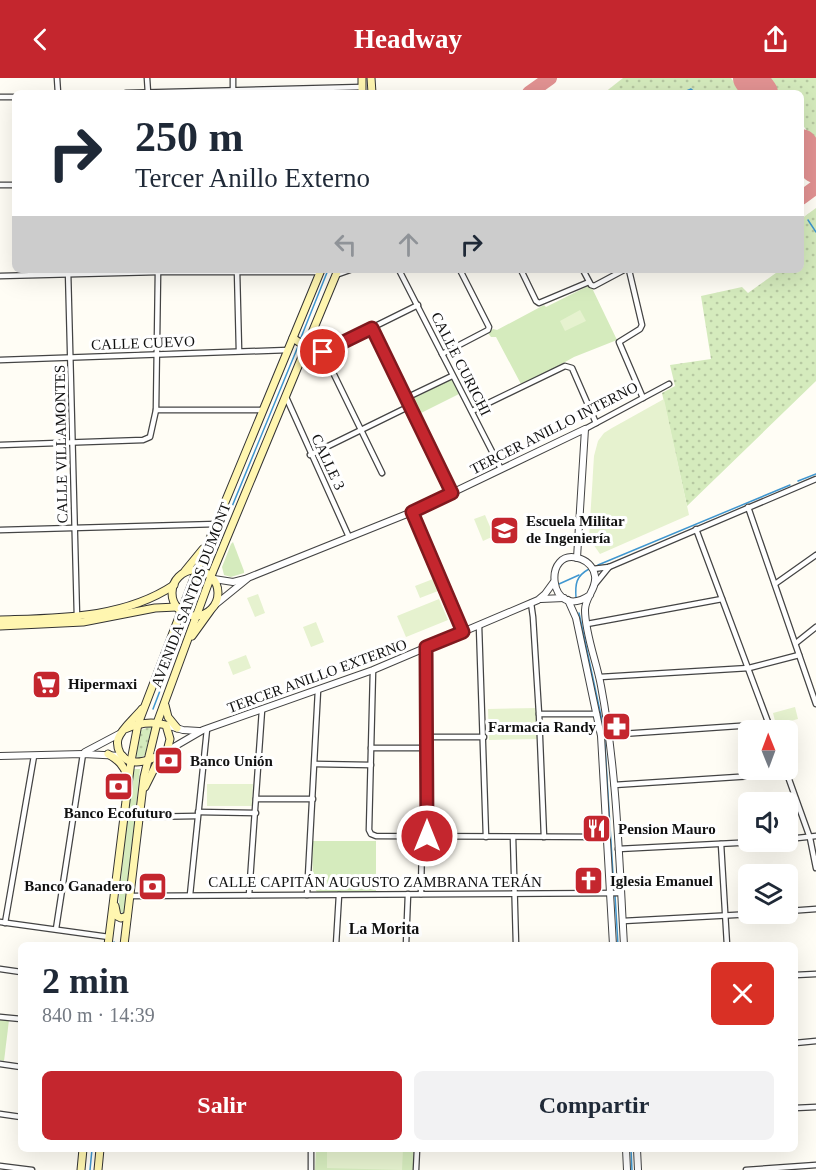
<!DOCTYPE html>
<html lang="es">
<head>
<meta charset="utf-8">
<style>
  body { margin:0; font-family:"Times New Roman",serif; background:#f2f2f3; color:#1f2937; height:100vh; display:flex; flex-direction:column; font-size:22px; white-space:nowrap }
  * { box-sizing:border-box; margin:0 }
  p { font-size:20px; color:#747a83 }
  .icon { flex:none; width:33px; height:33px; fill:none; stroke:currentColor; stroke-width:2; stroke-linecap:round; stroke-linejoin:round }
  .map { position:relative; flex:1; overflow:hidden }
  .details { position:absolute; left:18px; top:864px; width:780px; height:210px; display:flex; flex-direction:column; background:#fff; border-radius:9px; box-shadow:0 6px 24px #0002 }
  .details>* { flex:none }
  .top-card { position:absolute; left:12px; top:12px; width:792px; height:183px; border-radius:9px; box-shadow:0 6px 24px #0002; background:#fff; color:#1f2937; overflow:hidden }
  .needle { width:39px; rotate:359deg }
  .buttons { position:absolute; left:738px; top:642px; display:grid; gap:12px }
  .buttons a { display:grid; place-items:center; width:60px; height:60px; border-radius:9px; background:#fff; box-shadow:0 6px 24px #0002; font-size:30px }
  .pin { position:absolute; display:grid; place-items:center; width:51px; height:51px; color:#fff; margin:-26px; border:3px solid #fff; border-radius:50%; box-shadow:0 2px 6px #0007 }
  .me { position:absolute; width:66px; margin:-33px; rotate:0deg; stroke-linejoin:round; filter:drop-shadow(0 0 4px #0008) }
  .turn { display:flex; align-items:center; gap:21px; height:126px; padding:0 24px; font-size:27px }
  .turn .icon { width:78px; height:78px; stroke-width:2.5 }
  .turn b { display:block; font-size:42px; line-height:51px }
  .lanes { display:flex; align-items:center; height:57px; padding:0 24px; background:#0003; justify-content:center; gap:30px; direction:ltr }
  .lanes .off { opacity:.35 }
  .round { display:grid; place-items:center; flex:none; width:63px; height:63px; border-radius:9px; background:#f2f2f3 }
  .head { display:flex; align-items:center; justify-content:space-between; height:102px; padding:0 24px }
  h1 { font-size:36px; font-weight:700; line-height:45px }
  .cta { display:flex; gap:12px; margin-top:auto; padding:12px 24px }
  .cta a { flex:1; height:69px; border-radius:9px; background:#c4262e; color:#fff; font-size:24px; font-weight:700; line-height:69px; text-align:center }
  .cta a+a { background:#f2f2f3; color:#1f2937 }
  header { display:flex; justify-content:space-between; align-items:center; height:78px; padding:0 24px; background:#c4262e; color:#fff; font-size:27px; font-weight:700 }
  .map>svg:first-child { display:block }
</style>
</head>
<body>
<header><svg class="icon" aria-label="back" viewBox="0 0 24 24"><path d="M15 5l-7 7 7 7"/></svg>Headway<svg class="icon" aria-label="share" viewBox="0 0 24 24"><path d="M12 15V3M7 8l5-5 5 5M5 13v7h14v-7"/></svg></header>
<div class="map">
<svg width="816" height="1092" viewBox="0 0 816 1092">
  <defs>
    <pattern id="grass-dots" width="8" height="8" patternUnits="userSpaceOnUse" patternTransform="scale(1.5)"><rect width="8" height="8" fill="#d5ebbd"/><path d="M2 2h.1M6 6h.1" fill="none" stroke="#b6c8a1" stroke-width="1.8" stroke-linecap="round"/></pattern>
  </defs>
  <rect width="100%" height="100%" fill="#fffdf5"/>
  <!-- grass -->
  <g fill="url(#grass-dots)">
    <polygon points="623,0 731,0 742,15 604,15"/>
    <polygon points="766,0 816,0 816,64 801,45 801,15 778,15"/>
    <polygon points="816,130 816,303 687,428 662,315 675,308 670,287 711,281 701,218 742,209 748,215 780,192 801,192 801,141"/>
    <polygon points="152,648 145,677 140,680 134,679 141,652"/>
  </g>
  <!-- park -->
  <g fill="#d5ebbd">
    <polygon points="588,208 592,210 617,262 574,279 522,308 496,259 491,259 488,255 493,251 497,252 544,227 546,229"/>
    <polygon points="452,301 459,316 419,336 412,321"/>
    <polygon points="233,464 244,493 244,495 231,499 224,497 222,489 231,466"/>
    <polygon points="132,691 140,691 125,834 122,835 118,831"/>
    <polygon points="312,763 376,763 376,813 318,816 313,807"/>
    <polygon points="0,941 9,942 4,983 0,982"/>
    <polygon points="316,1071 414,1071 413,1092 315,1092"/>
  </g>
  <!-- pitch -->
  <g fill="#e6f2cf">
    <polygon points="580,232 586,243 565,253 560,243"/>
    <polygon points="664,321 689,437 600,476 589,460 594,378 598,363 604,355 612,350"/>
    <polygon points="485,437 494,458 483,463 474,441"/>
    <polygon points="433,501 438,513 420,520 415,508"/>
    <polygon points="258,516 265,535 255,539 247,520"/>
    <polygon points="439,521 448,542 406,559 397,538"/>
    <polygon points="316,544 324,564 311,569 303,549"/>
    <polygon points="246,577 251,590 233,597 228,584"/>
    <polygon points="795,629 798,641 776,647 773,635"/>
    <polygon points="538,630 539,661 489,662 488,631"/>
    <polygon points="207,706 253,706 252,728 207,728"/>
    <polygon points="327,1071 403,1071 402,1092 327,1090"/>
  </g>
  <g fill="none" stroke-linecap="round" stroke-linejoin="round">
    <!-- stream -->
    <g stroke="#3f96cf" stroke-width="1.5">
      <polyline points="682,15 691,11 696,15"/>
      <polyline points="808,142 816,154"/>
      <polyline points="300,262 328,192"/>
      <polyline points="798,403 816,396"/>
      <polyline points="598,487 790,407"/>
      <polyline points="559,506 579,497"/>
      <path d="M576,520C575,506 576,498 589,491"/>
      <polyline points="579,535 604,652 614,812"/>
      <polyline points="153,631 212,477 299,266"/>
      <polyline points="615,817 618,867"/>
      <polyline points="113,867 114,864"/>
      <polyline points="631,1071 632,1092"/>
      <polyline points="90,1092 92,1071"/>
    </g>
    <!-- taxiway -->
    <g stroke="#e29292" stroke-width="14">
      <polyline points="529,15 550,0"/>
      <polyline points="801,120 816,109"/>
    </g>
    <!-- runway -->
    <g stroke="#e29292" stroke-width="34">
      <polyline points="750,0 761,15"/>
      <polyline points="801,68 816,88"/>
    </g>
    <defs>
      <g id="minor">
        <polyline points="57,0 58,15"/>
        <polyline points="147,0 148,15"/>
        <polyline points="233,0 233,15"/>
        <polyline points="126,15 362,9"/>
        <polyline points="0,19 15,19"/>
        <polyline points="0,107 15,107"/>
        <polyline points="68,192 77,539"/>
        <polyline points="237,192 239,273"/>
        <polyline points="399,192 501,391"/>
        <polyline points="521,192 536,223 539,225 589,204"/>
        <polyline points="583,192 591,207 594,208 624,192"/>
        <polyline points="629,192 642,247 640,251 619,264 643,320"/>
        <polyline points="336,197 350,192"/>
        <polyline points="0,198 158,194 320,194"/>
        <polyline points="372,250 452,415"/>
        <polyline points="311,257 323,274 382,395"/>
        <polyline points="323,274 418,227"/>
        <polyline points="442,276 488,252 489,249 460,192"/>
        <polyline points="0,282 288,272"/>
        <polyline points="286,319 349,459"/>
        <polyline points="406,320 452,298"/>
        <polyline points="156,332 263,332"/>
        <polyline points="472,333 565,288 572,290 596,345"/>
        <polyline points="585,351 669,306"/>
        <polyline points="0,367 143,362 150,359 156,332 158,193"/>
        <polyline points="310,377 410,328"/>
        <polyline points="748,429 816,626"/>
        <polyline points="412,434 463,554"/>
        <polyline points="696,451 771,652"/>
        <polyline points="0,452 217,446"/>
        <polyline points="593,491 609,489 816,401"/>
        <polyline points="596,505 609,489"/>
        <polyline points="775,506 816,477"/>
        <polyline points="531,525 533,539 539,636 544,759"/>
        <polyline points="587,546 722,521"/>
        <polyline points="479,548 486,759"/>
        <polyline points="796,565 816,549"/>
        <polyline points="426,569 427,758"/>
        <polyline points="373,592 369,752 371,756 376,758 607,759"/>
        <polyline points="600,599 749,590 799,577"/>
        <polyline points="539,636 597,636"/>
        <polyline points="607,657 768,646"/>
        <polyline points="427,659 484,659"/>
        <polyline points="371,670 427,670"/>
        <polyline points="315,686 371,687"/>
        <polyline points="786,693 810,760 816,790"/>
        <polyline points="614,707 769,697 786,694"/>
        <polyline points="256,721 313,721"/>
        <polyline points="198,734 256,735"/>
        <polyline points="140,739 197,738"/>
        <polyline points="513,759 516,867"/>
        <polyline points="788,761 816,758"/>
        <polyline points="721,766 727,867"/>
        <polyline points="618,771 756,764"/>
        <polyline points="421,816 422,758"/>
        <polyline points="190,817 207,651"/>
        <polyline points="249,817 262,632"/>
        <polyline points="307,817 318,612"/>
        <polyline points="130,818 621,815"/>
        <polyline points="788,833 816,831"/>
        <polyline points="623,843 753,836"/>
        <polyline points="0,844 109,859"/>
        <polyline points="5,845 34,678"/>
        <polyline points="56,851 83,676"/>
        <polyline points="336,867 339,817"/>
        <polyline points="406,867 408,816"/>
        <polyline points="0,891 21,894"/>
        <polyline points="795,897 816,896"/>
        <polyline points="0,939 21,941"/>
        <polyline points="795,965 816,963"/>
        <polyline points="0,986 21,989"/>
        <polyline points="795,1030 816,1029"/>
        <polyline points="0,1036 21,1039"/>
        <polyline points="0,1088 32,1092"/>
        <polyline points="311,1092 311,1071"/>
        <polyline points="416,1092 417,1071"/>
        <polyline points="746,1092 816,1087"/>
      </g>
      <g id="tertiary">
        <polyline points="214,501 233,504 245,501 412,434 585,351 577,480"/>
        <path d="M590,517C548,546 541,466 581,481C589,484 594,491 595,498C597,511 585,519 585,532C585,556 597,585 601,608C617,693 619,781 624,867"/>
        <polyline points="541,521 564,520"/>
        <polyline points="568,522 576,540 601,658 613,867"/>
        <polyline points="215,527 247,501"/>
        <polyline points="166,647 183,652 199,653"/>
        <polyline points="167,673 203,652 373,592 538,522 545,516 553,505"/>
        <polyline points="85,674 121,655"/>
        <polyline points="0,678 83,676 123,678"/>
        <polyline points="626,1071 627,1092"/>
        <polyline points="637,1071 638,1092"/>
      </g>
      <g id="secondary">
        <polyline points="362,0 362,15"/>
        <polyline points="371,0 372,15"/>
        <polyline points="293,260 303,267 308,266"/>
        <circle cx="195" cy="515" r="23"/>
        <polyline points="185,493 203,471"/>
        <path d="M0,542C59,540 123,541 174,507"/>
        <polyline points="0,548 83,544 155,530 177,529"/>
        <polyline points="192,558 210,533"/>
        <polyline points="165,627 168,639 177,650"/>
        <path d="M125,651C138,645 152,643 166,647L170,661L167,673C154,681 130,692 120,675C118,671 117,665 118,661C121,651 135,640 142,631"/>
        <path d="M108,676C118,682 124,687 127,698"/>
        <polyline points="145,709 160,679"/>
        <polyline points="115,828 117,838 121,840 127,838"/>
        <polyline points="108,867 131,683 138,646 197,492 321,192"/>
        <polyline points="124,867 144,699 157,645 211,498 338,192"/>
        <polyline points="81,1092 83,1071"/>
        <polyline points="98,1092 100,1071"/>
      </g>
    </defs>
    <!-- minor casing -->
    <use href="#minor" stroke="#444" stroke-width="7"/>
    <!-- tertiary casing -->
    <use href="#tertiary" stroke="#444" stroke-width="8"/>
    <!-- secondary casing -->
    <use href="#secondary" stroke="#333" stroke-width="9"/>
    <!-- minor -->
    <use href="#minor" stroke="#fff" stroke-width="4.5"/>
    <!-- tertiary -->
    <use href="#tertiary" stroke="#fff" stroke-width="6"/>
    <!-- secondary -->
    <use href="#secondary" stroke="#fff6b0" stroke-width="7"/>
  </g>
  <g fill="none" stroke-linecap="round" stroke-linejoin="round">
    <defs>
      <polyline id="route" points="323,274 372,250 452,415 412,434 463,554 426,569 427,758"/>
    </defs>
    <!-- route casing -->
    <use href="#route" stroke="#7f191e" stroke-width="15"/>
    <!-- route -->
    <use href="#route" stroke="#c4262e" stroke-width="10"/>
  </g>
  <!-- icons -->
  <defs>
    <symbol id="university-square" viewBox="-11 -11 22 22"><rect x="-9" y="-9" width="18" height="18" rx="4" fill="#c4262e" stroke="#fff"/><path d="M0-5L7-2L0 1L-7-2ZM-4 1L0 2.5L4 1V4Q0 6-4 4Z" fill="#fff"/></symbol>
    <symbol id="supermarket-square" viewBox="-11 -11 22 22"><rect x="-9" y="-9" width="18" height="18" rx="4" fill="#c4262e" stroke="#fff"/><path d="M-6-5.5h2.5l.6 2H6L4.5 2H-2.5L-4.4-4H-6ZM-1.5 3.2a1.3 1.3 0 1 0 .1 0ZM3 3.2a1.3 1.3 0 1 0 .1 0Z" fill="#fff"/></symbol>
    <symbol id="pharmacy-square" viewBox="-11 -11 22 22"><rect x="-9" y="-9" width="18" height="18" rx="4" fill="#c4262e" stroke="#fff"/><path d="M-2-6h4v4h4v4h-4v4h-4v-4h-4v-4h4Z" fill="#fff"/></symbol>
    <symbol id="bank-square" viewBox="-11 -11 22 22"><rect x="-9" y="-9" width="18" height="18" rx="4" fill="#c4262e" stroke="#fff"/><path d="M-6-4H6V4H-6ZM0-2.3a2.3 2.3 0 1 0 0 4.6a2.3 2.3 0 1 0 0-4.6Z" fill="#fff"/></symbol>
    <symbol id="restaurant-square" viewBox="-11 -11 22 22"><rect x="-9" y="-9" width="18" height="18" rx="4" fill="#c4262e" stroke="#fff"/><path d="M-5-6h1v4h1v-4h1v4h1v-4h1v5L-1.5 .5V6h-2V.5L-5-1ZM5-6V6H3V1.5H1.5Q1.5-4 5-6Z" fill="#fff"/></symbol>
    <symbol id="church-square" viewBox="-11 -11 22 22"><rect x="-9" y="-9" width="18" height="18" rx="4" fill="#c4262e" stroke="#fff"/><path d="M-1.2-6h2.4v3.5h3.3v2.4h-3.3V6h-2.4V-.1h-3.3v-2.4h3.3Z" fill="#fff"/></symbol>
  </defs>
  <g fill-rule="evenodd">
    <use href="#university-square" x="488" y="436" width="33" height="33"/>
    <use href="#supermarket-square" x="30" y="590" width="33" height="33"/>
    <use href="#pharmacy-square" x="600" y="632" width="33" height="33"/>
    <use href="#bank-square" x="152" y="666" width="33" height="33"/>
    <use href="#bank-square" x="102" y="692" width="33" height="33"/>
    <use href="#restaurant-square" x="580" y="734" width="33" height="33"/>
    <use href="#church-square" x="572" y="786" width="33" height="33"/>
    <use href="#bank-square" x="136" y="792" width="33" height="33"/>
  </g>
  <g text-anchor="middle" stroke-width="6" stroke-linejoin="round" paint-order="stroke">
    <!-- street labels -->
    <g font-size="15" fill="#111" stroke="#fff">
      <text transform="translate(143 265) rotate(-2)" y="5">CALLE CUEVO</text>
      <text transform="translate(461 286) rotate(63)" y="5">CALLE CURICHI</text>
      <text transform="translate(554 350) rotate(-27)" y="5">TERCER ANILLO INTERNO</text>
      <text transform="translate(61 366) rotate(-91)" y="5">CALLE VILLAMONTES</text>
      <text transform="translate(328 384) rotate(65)" y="5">CALLE 3</text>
      <text transform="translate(191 517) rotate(-69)" y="5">AVENIDA SANTOS DUMONT</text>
      <text transform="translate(317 598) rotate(-20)" y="5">TERCER ANILLO EXTERNO</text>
      <text x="375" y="809">CALLE CAPITÁN AUGUSTO ZAMBRANA TERÁN</text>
    </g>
    <!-- poi labels -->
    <g font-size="15" font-weight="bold" fill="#111" stroke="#fff" text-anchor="start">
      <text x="526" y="448">Escuela Militar<tspan x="526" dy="17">de Ingeniería</tspan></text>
      <text x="68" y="611">Hipermaxi</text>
      <text x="596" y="654" text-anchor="end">Farmacia Randy</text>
      <text x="190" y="688">Banco Unión</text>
      <text x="118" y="740" text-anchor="middle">Banco Ecofuturo</text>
      <text x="618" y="756">Pension Mauro</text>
      <text x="610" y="808">Iglesia Emanuel</text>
      <text x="132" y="813" text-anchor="end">Banco Ganadero</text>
    </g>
    <!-- neighbourhood labels -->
    <g font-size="16" font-weight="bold" fill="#111" stroke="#fff">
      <text x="384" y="856">La Morita</text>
    </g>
  </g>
</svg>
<div class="buttons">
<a><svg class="needle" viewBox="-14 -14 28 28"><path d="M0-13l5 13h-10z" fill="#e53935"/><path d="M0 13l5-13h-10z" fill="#747a83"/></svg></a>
<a><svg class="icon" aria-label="sound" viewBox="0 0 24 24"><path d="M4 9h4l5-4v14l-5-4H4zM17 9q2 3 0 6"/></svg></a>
<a><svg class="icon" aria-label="layers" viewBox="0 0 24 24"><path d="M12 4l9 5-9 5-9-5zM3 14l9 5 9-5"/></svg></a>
</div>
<div class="pin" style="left:323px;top:274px;background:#d93025"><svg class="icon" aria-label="arrive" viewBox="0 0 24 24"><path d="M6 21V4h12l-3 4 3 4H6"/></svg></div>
<svg class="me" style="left:427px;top:758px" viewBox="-20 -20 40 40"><circle r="17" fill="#c4262e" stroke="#fff" stroke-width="3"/><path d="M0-11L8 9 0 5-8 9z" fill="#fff"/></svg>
<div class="top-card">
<div class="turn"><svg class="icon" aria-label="right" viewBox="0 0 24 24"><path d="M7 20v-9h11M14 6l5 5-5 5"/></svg><div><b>250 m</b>Tercer Anillo Externo</div></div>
<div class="lanes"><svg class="icon off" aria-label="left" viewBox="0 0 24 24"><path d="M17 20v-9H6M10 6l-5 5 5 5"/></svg><svg class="icon off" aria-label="ahead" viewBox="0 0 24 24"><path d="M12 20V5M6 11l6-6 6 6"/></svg><svg class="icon" aria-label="right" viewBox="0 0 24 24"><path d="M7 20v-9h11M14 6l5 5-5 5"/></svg></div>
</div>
<section class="details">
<div class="head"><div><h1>2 min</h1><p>840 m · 14:39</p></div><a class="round" style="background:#d93025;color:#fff"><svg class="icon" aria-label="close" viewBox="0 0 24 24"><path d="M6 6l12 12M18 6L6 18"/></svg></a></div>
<div class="cta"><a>Salir</a><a>Compartir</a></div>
</section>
</div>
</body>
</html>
